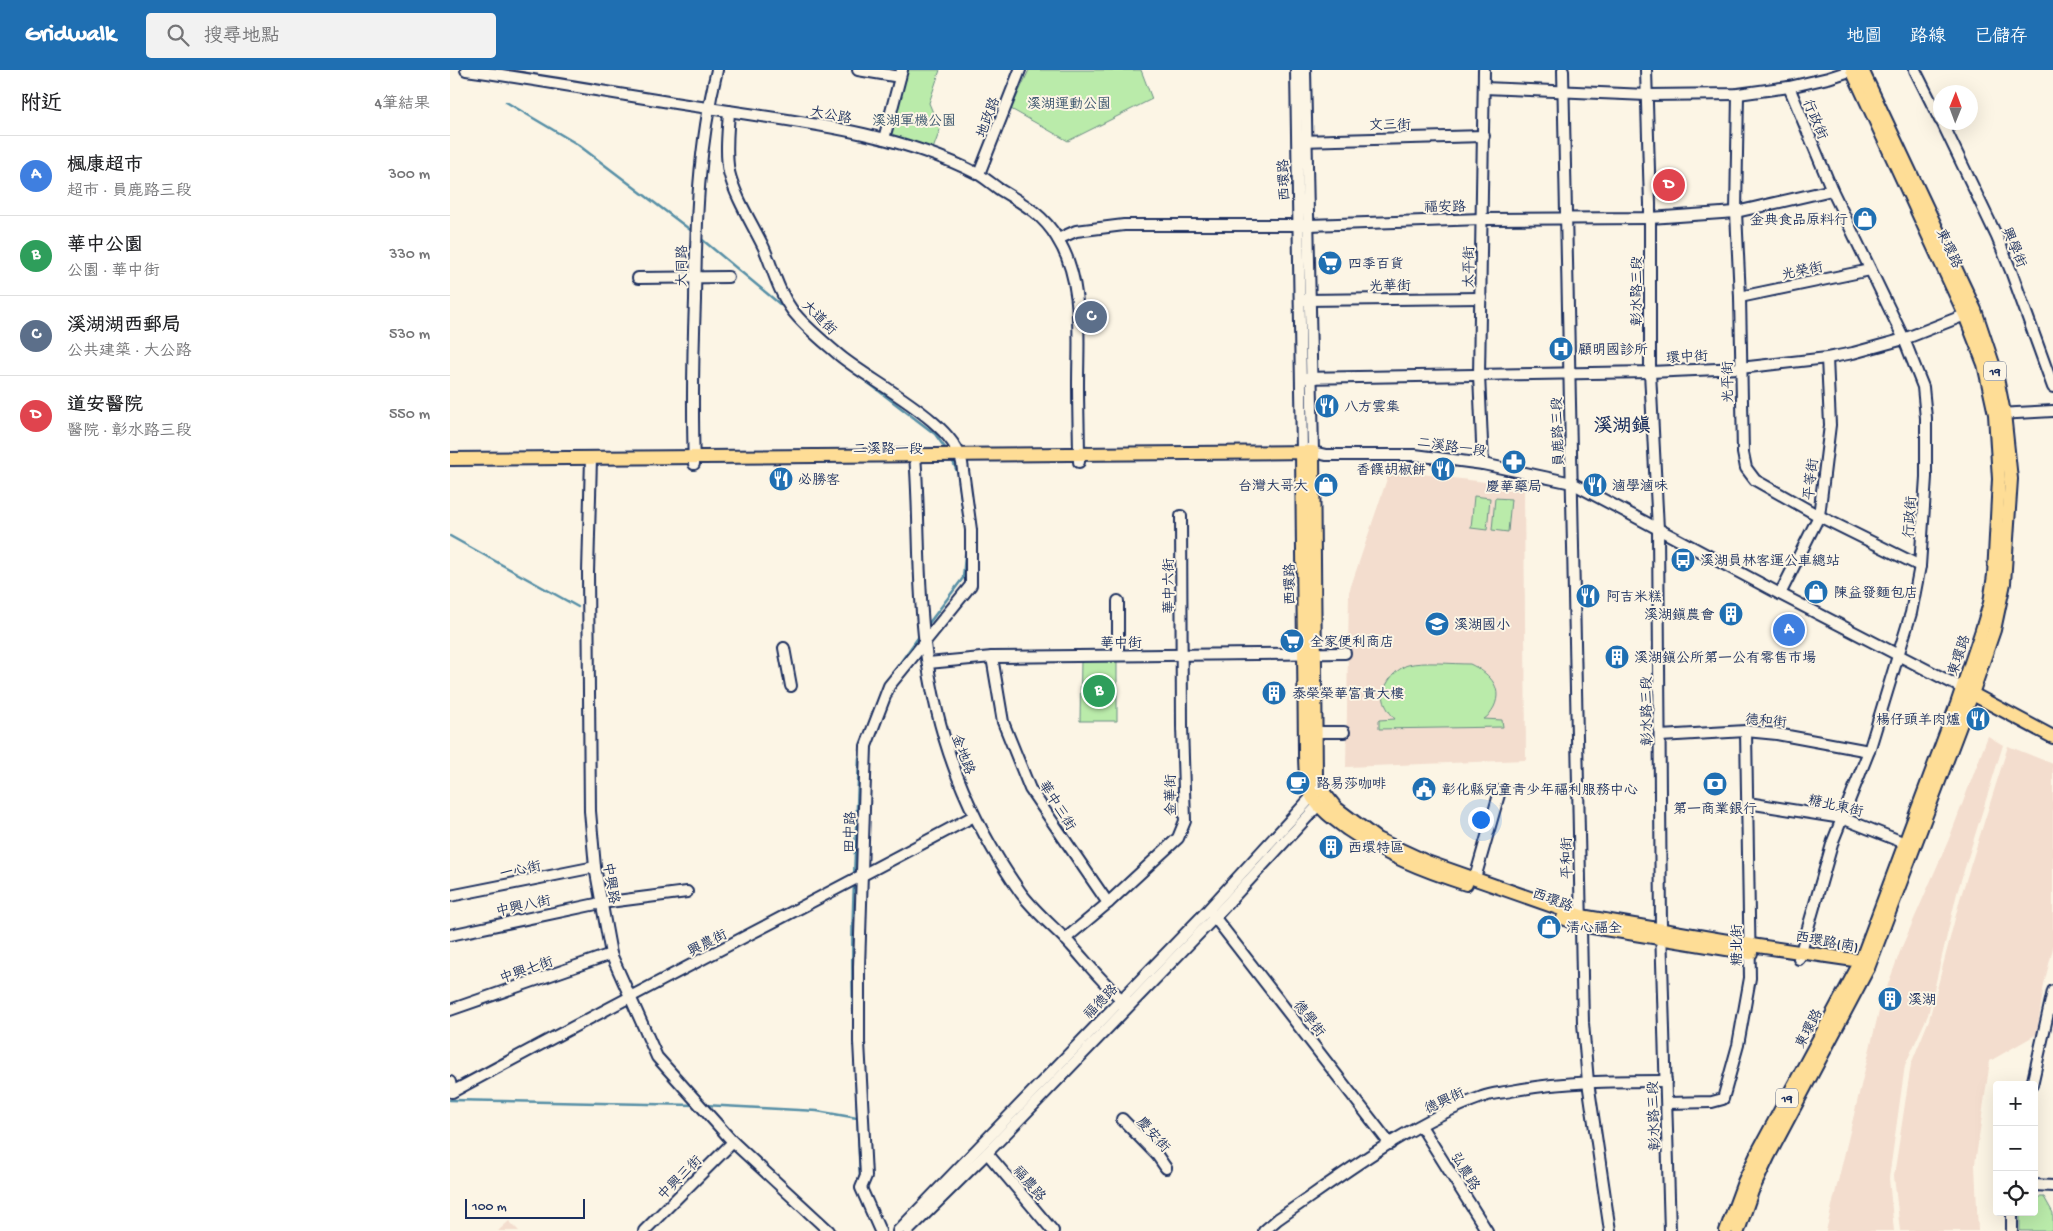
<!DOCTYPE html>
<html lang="zh-TW">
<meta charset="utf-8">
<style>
body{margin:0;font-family:"Gochi Hand","LXGW WenKai TC",sans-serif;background:#f2f2f2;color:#202124}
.controls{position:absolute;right:15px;bottom:15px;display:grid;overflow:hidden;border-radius:5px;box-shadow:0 5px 20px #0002}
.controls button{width:45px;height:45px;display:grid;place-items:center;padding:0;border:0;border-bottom:1px solid #e0e0e0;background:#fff;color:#202124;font:25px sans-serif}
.compass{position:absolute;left:1483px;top:15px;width:45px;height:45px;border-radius:50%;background:#fff;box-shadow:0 5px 20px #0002;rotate:1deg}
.scale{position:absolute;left:15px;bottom:12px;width:120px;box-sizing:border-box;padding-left:5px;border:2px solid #1b2f5e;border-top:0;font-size:14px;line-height:18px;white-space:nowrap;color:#1b2f5e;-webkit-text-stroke:4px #fcf5e5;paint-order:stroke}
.you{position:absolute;left:1030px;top:749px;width:18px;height:18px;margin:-12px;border:4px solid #fff;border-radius:50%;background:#1a73e8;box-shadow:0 0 0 8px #1a73e833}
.badge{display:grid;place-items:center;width:32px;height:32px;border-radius:50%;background:#1f6fb2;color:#fff;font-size:16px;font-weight:700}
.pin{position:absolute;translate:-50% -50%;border:2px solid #fff;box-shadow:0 1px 5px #0006}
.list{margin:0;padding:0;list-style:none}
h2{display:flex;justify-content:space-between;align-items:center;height:65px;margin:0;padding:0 20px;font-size:21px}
h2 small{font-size:16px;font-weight:400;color:#757577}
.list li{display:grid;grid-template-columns:32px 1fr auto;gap:15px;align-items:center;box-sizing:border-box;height:80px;padding:0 20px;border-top:1px solid #e0e0e0}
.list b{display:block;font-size:19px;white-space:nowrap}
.list p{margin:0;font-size:16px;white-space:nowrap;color:#757577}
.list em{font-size:16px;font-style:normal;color:#757577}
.icon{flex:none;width:28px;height:28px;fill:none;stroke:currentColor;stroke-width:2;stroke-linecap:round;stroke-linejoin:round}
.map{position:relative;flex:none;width:1603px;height:1161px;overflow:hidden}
header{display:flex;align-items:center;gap:30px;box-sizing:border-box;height:70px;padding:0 25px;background:#1f6fb2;color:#fff}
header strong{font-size:24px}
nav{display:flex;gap:28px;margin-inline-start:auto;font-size:18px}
.search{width:350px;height:45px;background:#f2f2f2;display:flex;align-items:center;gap:12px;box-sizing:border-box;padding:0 18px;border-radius:5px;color:#757577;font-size:19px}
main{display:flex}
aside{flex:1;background:#fff}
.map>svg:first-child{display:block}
.built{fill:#f3ddce}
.green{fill:#baebaa;stroke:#6a8d84}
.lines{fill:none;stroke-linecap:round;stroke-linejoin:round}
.stream{stroke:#568fa6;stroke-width:2.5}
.minor-casing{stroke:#1b2f5e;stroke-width:14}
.major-casing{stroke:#1b2f5e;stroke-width:16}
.minor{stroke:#fcf5e5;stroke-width:10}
.major{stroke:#fedd96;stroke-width:12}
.labels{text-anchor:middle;stroke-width:4;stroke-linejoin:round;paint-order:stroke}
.shield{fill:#fcf5e5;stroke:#5e6a86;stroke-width:1}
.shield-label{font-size:12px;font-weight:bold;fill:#1b2f5e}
.park-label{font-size:14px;fill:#3b556d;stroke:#fcf5e5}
.street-label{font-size:14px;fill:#1b2f5e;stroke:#fcf5e5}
.poi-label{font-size:14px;fill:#1b2f5e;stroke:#fcf5e5;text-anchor:start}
.district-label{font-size:19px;font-weight:bold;fill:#1b2f5e;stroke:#fcf5e5}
</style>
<header>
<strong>Gridwalk</strong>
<div class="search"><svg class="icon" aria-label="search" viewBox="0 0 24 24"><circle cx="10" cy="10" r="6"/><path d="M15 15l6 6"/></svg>搜尋地點</div>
<nav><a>地圖</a><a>路線</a><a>已儲存</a></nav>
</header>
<main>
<aside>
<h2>附近<small>4筆結果</small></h2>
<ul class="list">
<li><span class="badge" style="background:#3f7fe0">A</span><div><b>楓康超市</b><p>超市 · 員鹿路三段</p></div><em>300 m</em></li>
<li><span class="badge" style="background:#2e9e5b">B</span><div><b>華中公園</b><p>公園 · 華中街</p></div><em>330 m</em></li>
<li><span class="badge" style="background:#5c6f8a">C</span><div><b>溪湖湖西郵局</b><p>公共建築 · 大公路</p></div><em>530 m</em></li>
<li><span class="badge" style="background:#e0444e">D</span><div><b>道安醫院</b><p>醫院 · 彰水路三段</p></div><em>550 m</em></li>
</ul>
</aside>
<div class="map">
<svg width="1603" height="1161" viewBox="0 0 1603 1161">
<rect width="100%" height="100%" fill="#fcf5e5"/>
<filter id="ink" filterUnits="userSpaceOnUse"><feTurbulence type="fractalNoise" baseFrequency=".02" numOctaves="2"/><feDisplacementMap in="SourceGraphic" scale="10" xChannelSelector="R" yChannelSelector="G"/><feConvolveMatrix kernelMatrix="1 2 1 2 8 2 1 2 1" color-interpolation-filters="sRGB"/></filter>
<g filter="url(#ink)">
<!-- built -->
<g class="built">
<path d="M940 400 1074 417 1076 690 896 697 899 522Z"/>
<path d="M1538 666 1553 675 1507 823 1478 945 1455 995 1439 1108 1444 1161H1376L1428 945 1437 917 1451 879 1499 769Z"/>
<path d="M1558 676 1603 694V878L1594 914 1587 964 1540 991 1525 1094 1528 1161H1450L1444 1106 1461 994 1479 950 1510 829Z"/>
<path d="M59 1151 69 1161H48Z"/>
</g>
<!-- green -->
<g class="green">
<path d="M455 0H490L479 33 490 60 483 79 439 64Z"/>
<path d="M579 0H691L702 29 618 71 561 39Z"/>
<path d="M1024 426 1040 428 1037 460 1021 458Z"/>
<path d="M1045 428 1061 429 1058 462 1042 460Z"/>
<path d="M631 590 667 591V651H630Z"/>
<path d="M1020 594C1037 602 1054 616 1044 637 1041 642 1038 647 1034 649L1052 650 1053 657 929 659V650L945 649C931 633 929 622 943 605 946 602 953 596 958 595 973 591 1003 594 1020 594Z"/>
<path d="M1584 1127H1594L1603 1143V1161H1570V1142H1584Z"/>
</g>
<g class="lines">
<!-- stream -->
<g class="stream">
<path d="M56 32 127 74 243 162"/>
<path d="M249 167 337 240"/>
<path d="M408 305 485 364 498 382"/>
<path d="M502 389 508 404 516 464"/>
<path d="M0 466 128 537"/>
<path d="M476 557 513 508 516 474"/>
<path d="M440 607 470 565"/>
<path d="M404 806 409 688 411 679"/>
<path d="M404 814C399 912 406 1010 410 1108"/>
<path d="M0 1030 246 1035"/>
<path d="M254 1035 367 1041 407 1048"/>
</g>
<defs>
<g id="minor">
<path d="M16 0C97 11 177 26 258 38 349 52 444 61 528 104 535 108 542 114 549 119 572 133 593 144 607 168 634 210 628 266 628 314 628 340 629 366 629 392"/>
<path d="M408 0 450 7"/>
<path d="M846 0 852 382"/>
<path d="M855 0 863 382 876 385H965L1033 394 1122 413 1330 524 1512 618"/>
<path d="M1113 0C1121 317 1126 635 1133 953L1138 1012 1160 1161"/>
<path d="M1196 0 1200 134V302L1208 459 1211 859 1220 1161"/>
<path d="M1465 0 1490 50"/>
<path d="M1339 17 1382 120 1454 269 1473 317 1476 348V407L1470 496 1461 543 1419 681 1383 771 1349 889"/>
<path d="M1034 18 1197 25 1288 24 1339 17 1378 8 1403 0"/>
<path d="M1288 24 1286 142 1290 227 1293 383 1296 398 1305 410 1369 446 1470 496"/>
<path d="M279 41C278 61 275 82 279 102 285 127 303 155 314 178 323 199 328 221 342 240 355 257 373 271 389 285 421 312 505 352 512 393L521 460V515L439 616 416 676 409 897V972L416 1106 411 1118 430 1161"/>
<path d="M1492 52 1547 167 1561 201 1603 317"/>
<path d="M434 69 452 0"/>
<path d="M850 71 1034 66"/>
<path d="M529 104 570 0"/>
<path d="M608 169 626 161 674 155H859L1032 149 1200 148 1286 142 1382 120"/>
<path d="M188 208 278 207"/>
<path d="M1290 227 1420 200"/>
<path d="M854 230 1031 228"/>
<path d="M851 308 1200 302 1290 298 1377 288 1403 283 1454 269 1520 243"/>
<path d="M1548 344 1603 341"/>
<path d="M465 385C470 448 467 512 475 574 486 667 517 747 571 823 586 843 604 857 621 875 639 895 657 918 678 935"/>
<path d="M141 388 138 503 140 741 145 797 161 884 207 987 283 1072 379 1161"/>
<path d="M244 394C242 339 243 285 245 230 246 152 248 76 267 0"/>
<path d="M1033 394 1029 305 1034 0"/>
<path d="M1330 524 1369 446 1380 355 1377 288"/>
<path d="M334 578 341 616"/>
<path d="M668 585V531"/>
<path d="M542 587 553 652 580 719 658 833 615 869"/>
<path d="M478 593 542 587 895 583"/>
<path d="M865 662H894"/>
<path d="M1210 666 1296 661 1327 664 1419 681"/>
<path d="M1298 733 1392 748 1460 775"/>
<path d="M1025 808 1050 721"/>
<path d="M0 826 145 797"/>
<path d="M658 833 728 768 735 751 732 656 731 446"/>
<path d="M762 844 940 1074"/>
<path d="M0 865 151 833 237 822"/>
<path d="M0 940 161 884"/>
<path d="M0 1012 2 1022C175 928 350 839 524 746"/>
<path d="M1582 1015 1603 921"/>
<path d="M1217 1033 1262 1032 1273 1029 1288 975 1300 908 1296 661"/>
<path d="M672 1049 707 1085 716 1098"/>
<path d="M971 1056 1037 1161"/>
<path d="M537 1083 603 1161"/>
<path d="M1584 1115 1603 1116"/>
<path d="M1562 1142V1161"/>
<path d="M194 1161 283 1072"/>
<path d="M448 1161 758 840 866 722"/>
<path d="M458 1161 537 1083 765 847 873 730"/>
<path d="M814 1161 828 1149C891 1106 959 1053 1032 1027 1041 1023 1052 1023 1061 1021 1113 1011 1164 1011 1216 1011"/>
</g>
<g id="major">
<path d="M852 382 855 679C855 695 855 714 863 728 872 741 885 750 897 759 935 785 973 800 1016 814"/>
<path d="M0 389 863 382 866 707 870 718 886 738 927 769 977 792 1131 846 1301 875 1411 891 1418 898"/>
<path d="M1515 620 1603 667"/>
<path d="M1113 848 1130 855 1301 883"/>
<path d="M1276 1161 1294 1112 1309 1080 1411 891 1507 634 1531 563 1540 533 1544 505 1549 409 1545 344 1534 294 1515 245 1402 0"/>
<path d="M1288 1161 1302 1121 1318 1087 1418 898 1522 624 1544 560 1554 513 1561 409 1554 343 1546 303 1525 240 1412 0"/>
</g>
</defs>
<!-- minor casing -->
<use href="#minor" class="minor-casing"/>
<!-- major casing -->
<use href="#major" class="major-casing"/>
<!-- minor -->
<use href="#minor" class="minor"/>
<!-- major -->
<use href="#major" class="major"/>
</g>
</g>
<!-- icons -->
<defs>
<symbol id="shop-disc" viewBox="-11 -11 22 22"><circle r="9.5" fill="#1f6fb2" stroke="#fcf5e5"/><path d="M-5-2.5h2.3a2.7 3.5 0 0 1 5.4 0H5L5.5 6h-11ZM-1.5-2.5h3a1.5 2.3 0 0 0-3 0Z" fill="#fff"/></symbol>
<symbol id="supermarket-disc" viewBox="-11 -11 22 22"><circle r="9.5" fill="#1f6fb2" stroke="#fcf5e5"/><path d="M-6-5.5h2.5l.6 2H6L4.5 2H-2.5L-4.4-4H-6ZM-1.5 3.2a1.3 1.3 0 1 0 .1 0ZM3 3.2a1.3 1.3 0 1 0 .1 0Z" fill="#fff"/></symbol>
<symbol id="hospital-disc" viewBox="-11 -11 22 22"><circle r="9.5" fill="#1f6fb2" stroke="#fcf5e5"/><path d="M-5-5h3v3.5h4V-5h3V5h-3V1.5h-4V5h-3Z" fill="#fff"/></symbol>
<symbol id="restaurant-disc" viewBox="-11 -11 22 22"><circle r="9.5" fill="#1f6fb2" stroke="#fcf5e5"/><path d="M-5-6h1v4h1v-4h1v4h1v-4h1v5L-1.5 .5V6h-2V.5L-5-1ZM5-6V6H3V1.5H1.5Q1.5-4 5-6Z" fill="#fff"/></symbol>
<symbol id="pharmacy-disc" viewBox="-11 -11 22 22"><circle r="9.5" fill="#1f6fb2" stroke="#fcf5e5"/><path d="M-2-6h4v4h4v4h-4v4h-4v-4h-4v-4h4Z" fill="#fff"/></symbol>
<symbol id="bus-disc" viewBox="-11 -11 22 22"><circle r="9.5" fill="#1f6fb2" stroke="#fcf5e5"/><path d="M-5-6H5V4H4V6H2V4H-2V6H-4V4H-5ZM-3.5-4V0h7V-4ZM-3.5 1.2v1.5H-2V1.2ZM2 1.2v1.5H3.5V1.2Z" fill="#fff"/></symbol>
<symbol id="building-disc" viewBox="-11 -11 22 22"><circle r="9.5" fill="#1f6fb2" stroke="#fcf5e5"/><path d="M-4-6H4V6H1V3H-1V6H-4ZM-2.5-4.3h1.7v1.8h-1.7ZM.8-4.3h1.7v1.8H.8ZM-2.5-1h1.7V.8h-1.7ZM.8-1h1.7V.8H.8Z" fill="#fff"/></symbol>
<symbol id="school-disc" viewBox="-11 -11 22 22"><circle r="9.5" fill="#1f6fb2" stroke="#fcf5e5"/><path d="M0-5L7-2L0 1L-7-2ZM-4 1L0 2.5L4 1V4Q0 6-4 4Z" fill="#fff"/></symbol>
<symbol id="cafe-disc" viewBox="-11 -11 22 22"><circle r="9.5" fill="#1f6fb2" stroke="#fcf5e5"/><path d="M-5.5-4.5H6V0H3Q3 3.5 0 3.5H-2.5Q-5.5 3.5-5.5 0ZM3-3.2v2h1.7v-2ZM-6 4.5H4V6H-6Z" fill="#fff"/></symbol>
<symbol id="bank-disc" viewBox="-11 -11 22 22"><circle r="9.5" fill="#1f6fb2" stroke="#fcf5e5"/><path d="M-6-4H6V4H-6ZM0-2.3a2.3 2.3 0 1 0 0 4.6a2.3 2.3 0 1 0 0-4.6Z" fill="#fff"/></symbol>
<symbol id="civic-disc" viewBox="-11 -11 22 22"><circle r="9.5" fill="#1f6fb2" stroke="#fcf5e5"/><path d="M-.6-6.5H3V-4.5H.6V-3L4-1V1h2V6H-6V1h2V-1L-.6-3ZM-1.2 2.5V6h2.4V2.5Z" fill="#fff"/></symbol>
</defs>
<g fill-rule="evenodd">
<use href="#shop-disc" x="1401" y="135" width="28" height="28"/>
<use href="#supermarket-disc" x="866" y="179" width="28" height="28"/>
<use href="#hospital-disc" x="1097" y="265" width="28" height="28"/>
<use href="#restaurant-disc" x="863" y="322" width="28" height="28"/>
<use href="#pharmacy-disc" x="1050" y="378" width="28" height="28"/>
<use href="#restaurant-disc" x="979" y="385" width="28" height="28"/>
<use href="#restaurant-disc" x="317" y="395" width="28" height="28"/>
<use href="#shop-disc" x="862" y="401" width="28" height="28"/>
<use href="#restaurant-disc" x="1131" y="401" width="28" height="28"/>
<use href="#bus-disc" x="1219" y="476" width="28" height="28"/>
<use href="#shop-disc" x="1352" y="508" width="28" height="28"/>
<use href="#restaurant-disc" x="1124" y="512" width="28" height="28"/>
<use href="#building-disc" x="1267" y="530" width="28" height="28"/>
<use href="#school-disc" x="973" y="540" width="28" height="28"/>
<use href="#supermarket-disc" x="828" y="557" width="28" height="28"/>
<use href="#building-disc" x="1153" y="573" width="28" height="28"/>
<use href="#building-disc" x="810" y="609" width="28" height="28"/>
<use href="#restaurant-disc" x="1514" y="635" width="28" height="28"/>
<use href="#cafe-disc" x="834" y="699" width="28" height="28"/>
<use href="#bank-disc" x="1251" y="700" width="28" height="28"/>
<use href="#civic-disc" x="960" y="705" width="28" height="28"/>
<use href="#building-disc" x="867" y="763" width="28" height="28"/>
<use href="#shop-disc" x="1085" y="843" width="28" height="28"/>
<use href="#building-disc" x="1426" y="915" width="28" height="28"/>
</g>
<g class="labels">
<!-- shield labels -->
<g class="shield">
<rect x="1534" y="291.5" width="22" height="19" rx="4"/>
<rect x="1326" y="1018.5" width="22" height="19" rx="4"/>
</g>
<g class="shield-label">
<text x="1545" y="305">19</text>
<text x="1337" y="1032">19</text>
</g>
<!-- park labels -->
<g class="park-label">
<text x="619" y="38">溪湖運動公園</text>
<text x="464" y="55">溪湖軍機公園</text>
</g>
<!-- street labels -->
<g class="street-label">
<text transform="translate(381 44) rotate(11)" y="5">大公路</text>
<text transform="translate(537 47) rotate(-69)" y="5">地政路</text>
<text transform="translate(1366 49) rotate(67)" y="5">行政街</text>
<text transform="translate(940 54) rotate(-1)" y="5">文三街</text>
<text transform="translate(833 110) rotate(-92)" y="5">西環路</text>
<text transform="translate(995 136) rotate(-1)" y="5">福安路</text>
<text transform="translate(1565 177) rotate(67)" y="5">興學街</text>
<text transform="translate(1500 178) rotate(65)" y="5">東環路</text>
<text transform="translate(231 196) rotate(-89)" y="5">大同路</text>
<text transform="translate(1018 197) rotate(-89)" y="5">太平街</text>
<text transform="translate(1352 200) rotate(-12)" y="5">光榮街</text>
<text transform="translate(940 215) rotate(-1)" y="5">光華街</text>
<text transform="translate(1186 221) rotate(-90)" y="5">彰水路三段</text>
<text transform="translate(370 247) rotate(45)" y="5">大道街</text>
<text transform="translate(1237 286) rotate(-3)" y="5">環中街</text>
<text transform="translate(1277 312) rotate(-91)" y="5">光平街</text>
<text transform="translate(1107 362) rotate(-92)" y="5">員鹿路三段</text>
<text transform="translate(1002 376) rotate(8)" y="5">二溪路一段</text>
<text x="438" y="383">二溪路一段</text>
<text transform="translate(1360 409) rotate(-83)" y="5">平等街</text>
<text transform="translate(1459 447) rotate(-86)" y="5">行政街</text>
<text transform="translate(839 514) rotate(-91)" y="5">西環路</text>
<text transform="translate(718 516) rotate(-90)" y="5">華中六街</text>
<text x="671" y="577">華中街</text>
<text transform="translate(1508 585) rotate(-71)" y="5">東環路</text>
<text transform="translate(1196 641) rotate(-91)" y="5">彰水路三段</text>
<text transform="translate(1316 650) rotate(5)" y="5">德和街</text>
<text transform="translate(514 684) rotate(70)" y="5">金地路</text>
<text transform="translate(720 725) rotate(-91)" y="5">金華街</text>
<text transform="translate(608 735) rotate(58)" y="5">華中三街</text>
<text transform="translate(1386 735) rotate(13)" y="5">糖北東街</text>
<text transform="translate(399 762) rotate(-88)" y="5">田中路</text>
<text transform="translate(1116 788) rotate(-91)" y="5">平和街</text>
<text transform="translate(70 799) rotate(-12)" y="5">一心街</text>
<text transform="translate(162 813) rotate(81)" y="5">中興路</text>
<text transform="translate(1103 829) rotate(21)" y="5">西環路</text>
<text transform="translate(73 835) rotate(-12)" y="5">中興八街</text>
<text transform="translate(1377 871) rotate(10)" y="5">西環路(南)</text>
<text transform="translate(257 872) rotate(-27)" y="5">興農街</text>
<text transform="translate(1286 875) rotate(-90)" y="5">糖北街</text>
<text transform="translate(76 899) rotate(-19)" y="5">中興七街</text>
<text transform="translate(650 931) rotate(-46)" y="5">福德路</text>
<text transform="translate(860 948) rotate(52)" y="5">德學街</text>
<text transform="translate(1358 958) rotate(-62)" y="5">東環路</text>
<text transform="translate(994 1030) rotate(-25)" y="5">德興街</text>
<text transform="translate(1203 1046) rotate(-92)" y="5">彰水路三段</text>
<text transform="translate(704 1064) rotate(48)" y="5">慶安街</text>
<text transform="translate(1016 1101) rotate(58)" y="5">弘農路</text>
<text transform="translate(229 1107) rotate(-45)" y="5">中興三街</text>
<text transform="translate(580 1113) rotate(49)" y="5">福農路</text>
</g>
<!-- poi labels -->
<g class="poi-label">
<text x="1398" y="154" text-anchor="end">金典食品原料行</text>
<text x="898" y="198">四季百貨</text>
<text x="1128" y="284">顧明國診所</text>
<text x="894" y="341">八方雲集</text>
<text x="976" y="404" text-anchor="end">香饌胡椒餅</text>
<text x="348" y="414">必勝客</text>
<text x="858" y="420" text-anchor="end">台灣大哥大</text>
<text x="1162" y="420">滷學滷味</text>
<text x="1064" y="421" text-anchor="middle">慶華藥局</text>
<text x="1250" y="495">溪湖員林客運公車總站</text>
<text x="1384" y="527">陳益發麵包店</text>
<text x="1156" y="531">阿吉米糕</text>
<text x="1264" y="549" text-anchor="end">溪湖鎮農會</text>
<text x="1004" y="559">溪湖國小</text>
<text x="860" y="576">全家便利商店</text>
<text x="1184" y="592">溪湖鎮公所第一公有零售市場</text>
<text x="842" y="628">泰榮榮華富貴大樓</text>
<text x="1510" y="654" text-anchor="end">楊仔頭羊肉爐</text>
<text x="866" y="718">路易莎咖啡</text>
<text x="992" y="724">彰化縣兒童青少年福利服務中心</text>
<text x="1265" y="743" text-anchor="middle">第一商業銀行</text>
<text x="898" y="782">西環特區</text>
<text x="1116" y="862">清心福全</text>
<text x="1458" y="934">溪湖</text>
</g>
<!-- district labels -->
<g class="district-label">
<text x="1172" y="361">溪湖鎮</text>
</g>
</g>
</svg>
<div class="controls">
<button>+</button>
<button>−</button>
<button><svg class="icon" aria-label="locate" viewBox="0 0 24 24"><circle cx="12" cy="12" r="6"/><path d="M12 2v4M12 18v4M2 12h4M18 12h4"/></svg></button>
</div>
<svg class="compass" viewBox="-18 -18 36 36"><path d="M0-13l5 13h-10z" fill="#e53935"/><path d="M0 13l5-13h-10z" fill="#757577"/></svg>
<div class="scale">100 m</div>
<div class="you"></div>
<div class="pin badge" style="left:1339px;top:560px;background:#3f7fe0">A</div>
<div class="pin badge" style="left:649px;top:621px;background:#2e9e5b">B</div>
<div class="pin badge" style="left:641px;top:247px;background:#5c6f8a">C</div>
<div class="pin badge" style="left:1219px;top:115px;background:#e0444e">D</div>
</div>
</main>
